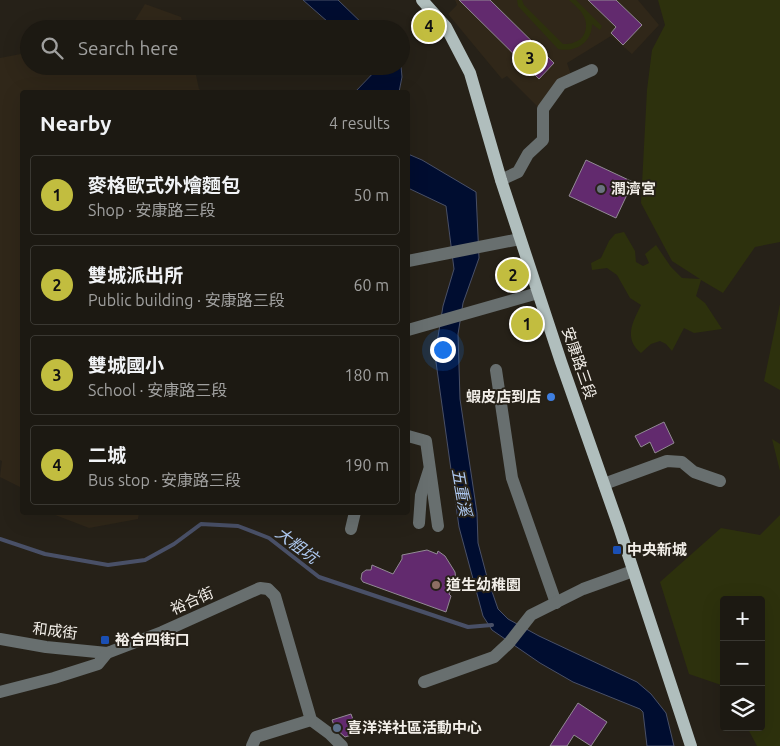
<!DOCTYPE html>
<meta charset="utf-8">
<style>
body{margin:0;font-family:Ubuntu,"Noto Sans TC",sans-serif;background:#25221b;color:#f1f3f6}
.controls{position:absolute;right:15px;bottom:15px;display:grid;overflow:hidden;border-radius:5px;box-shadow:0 5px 20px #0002}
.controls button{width:45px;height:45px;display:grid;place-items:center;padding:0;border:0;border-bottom:1px solid #3a3832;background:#1c1912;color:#f1f3f6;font:25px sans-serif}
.you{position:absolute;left:442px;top:349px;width:18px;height:18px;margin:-12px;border:4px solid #fff;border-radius:50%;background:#1a73e8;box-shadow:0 0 0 8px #1a73e833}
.badge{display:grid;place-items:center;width:32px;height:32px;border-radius:50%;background:#c2bd3f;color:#111;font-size:16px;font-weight:700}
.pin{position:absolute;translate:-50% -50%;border:2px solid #fff;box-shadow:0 1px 5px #0006}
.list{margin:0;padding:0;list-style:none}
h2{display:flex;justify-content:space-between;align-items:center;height:65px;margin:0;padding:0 20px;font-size:21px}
h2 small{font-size:16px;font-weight:400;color:#a0a09f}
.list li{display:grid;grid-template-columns:32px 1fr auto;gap:15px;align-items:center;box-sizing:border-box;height:80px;margin:0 10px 10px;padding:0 10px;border:1px solid #3a3832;border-radius:5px}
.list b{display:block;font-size:19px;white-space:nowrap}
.list p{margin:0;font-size:16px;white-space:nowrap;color:#a0a09f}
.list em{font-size:16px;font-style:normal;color:#a0a09f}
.icon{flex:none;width:28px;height:28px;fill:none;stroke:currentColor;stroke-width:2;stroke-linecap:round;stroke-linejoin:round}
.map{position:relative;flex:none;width:780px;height:746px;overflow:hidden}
.search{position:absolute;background:#1c1912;box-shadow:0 5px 20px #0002;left:20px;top:20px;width:390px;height:55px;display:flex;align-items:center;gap:12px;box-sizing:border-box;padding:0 18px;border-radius:28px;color:#a0a09f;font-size:19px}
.panel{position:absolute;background:#1c1912;box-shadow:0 5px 20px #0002;left:20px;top:90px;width:390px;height:425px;border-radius:5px}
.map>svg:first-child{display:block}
.built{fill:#302719}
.green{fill:#2d310d}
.water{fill:#000d30;stroke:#495067}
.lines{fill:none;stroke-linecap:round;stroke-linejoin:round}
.stream{stroke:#495067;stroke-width:4}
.building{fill:#622a6e;stroke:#928a94}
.minor{stroke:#686f6f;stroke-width:12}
.major{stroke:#b0bebd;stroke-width:12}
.worship-dot{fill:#6b7280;stroke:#262118;stroke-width:2}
.shop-dot{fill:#3f7fe0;stroke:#262118;stroke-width:2}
.transit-dot{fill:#1a4fb4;stroke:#262118;stroke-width:2}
.education-dot{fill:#8d6e63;stroke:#262118;stroke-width:2}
.service-dot{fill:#5c6f8a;stroke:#262118;stroke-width:2}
.labels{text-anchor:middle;stroke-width:4;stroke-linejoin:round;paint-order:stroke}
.poi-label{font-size:15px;font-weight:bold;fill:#f2eee8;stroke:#262118;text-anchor:start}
.street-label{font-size:15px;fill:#f2eee8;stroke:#262118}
.water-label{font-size:16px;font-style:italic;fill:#adc7ee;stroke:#262118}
</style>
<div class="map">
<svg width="780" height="746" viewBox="0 0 780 746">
<rect width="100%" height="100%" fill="#262118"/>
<!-- built -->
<g class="built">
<path d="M455 0H638L659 25 632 54 611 36 567 63 571 75 539 108 507 76 502 79 448 14 457 5Z"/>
<path d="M145 4 181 17 184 29H134V22Z"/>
<path d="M26 53H29V66H109L133 70V66H194L199 89 202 92H22V488L0 477 2 461 0 460V58Z"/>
<path d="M50 513 139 512V513L138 519 89 528Z"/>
</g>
<!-- green -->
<g class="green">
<path d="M517 0H522L524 5 563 44C567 44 571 44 575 42 586 39 589 24 583 15 580 9 574 5 569 0H576L602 26 600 30 592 24C592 43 575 53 558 49L518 6Z"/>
<path d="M658 0H780V242L755 247 723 293 701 280 696 296 705 303 722 329 694 333 684 328 672 351 666 344 660 341 651 344 641 353C623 338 633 322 641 305L630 298 617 275 607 268 592 270 591 263 601 258 609 241 615 234 624 232 635 251 636 262 643 266 649 263 645 254 656 245 671 267 682 278 700 279 672 261 641 203 647 90 652 50 665 25Z"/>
<path d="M780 304V390L764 381Z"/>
<path d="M772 439 780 444V471Z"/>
<path d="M780 515V746H757L747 727H761V600H724V686L689 674 660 582 721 528 760 535Z"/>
</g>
<!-- water -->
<g class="water">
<path d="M303 0H338L368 29H336Z"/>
<path d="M380 66H401L402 77 399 92H355Z"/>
<path d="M408 154 422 160 476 192 479 258 463 303 458 334 460 399 477 513 478 543 487 577 498 609 508 619 539 636 637 682 651 694 666 713 674 746H647L643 712 640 709 573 682 540 663 492 630 483 616 459 527 435 355 443 306 454 269 446 206 408 188Z"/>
</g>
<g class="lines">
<!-- stream -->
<path class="stream" d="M0 539 45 554 108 565 145 560 174 544 201 524 238 526 269 538 319 577 468 627 492 625"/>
</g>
<!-- building -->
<g class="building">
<path d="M459 0H490L554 63 539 79Z"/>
<path d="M588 0H616L642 25 623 45 611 33 616 27Z"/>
<path d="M586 160 633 182 616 218 569 196Z"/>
<path d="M664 422 674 443 655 453 650 442 641 447 635 436Z"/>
<path d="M427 550 437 554 438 551 445 556 455 572 456 581 449 594 451 596 446 612 363 582 361 579 362 573 366 570H371L372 565 393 574 402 559V555Z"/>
<path d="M578 703 607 722 591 746 574 735 567 746H550Z"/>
<path d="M351 714 358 733 345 737 335 728 332 720Z"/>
</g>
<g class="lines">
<!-- minor -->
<g class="minor">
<path d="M501 180 518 172 528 154 543 140V109L561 84 592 70"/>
<path d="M408 261 520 239"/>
<path d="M408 330 538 293"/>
<path d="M496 370 512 478 556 603"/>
<path d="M408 436 426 441 438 526"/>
<path d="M604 484 667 461 682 462 694 472 720 481"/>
<path d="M419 523 421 495 429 470"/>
<path d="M351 529 355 512"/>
<path d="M0 639 46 647 107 653"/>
<path d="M424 682 494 657 509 643 531 615 583 589 633 571"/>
<path d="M0 692 54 678 98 664 107 653 162 632 260 588 268 589 275 596 311 720 330 734 342 746"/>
<path d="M252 746 256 737 311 720"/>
</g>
<!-- major -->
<path class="major" d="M422 0 446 27 470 73 501 180 561 362 619 527 691 746"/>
</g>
<!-- markers -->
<circle class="worship-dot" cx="601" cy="189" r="5"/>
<circle class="shop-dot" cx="551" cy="397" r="5"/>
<g class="transit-dot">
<rect x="612" y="545" width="10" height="10" rx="2.5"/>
<rect x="100" y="635" width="10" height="10" rx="2.5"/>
</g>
<circle class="education-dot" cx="436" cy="585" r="5"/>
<circle class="service-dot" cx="337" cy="728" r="5"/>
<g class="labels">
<!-- poi labels -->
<g class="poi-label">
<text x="611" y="194">潤濟宮</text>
<text x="541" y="402" text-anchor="end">蝦皮店到店</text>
<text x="627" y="555">中央新城</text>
<text x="446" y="590">道生幼稚園</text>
<text x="115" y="645">裕合四街口</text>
<text x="347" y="733">喜洋洋社區活動中心</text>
</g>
<!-- street labels -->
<g class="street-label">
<text transform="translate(579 363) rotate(71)" y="5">安康路三段</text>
<text transform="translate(192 601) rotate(-24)" y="5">裕合街</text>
<text transform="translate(55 631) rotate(7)" y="5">和成街</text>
</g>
<!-- water labels -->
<g class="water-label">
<text transform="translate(462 492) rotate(80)" y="6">五重溪</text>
<text transform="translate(297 545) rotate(37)" y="6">大粗坑</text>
</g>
</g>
</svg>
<div class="controls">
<button>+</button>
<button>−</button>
<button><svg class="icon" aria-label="layers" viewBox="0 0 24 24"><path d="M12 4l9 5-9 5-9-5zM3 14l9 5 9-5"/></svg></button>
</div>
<div class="you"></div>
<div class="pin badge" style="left:527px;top:324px">1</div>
<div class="pin badge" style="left:513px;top:275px">2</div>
<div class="pin badge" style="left:530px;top:58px">3</div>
<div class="pin badge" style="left:429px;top:26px">4</div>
<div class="search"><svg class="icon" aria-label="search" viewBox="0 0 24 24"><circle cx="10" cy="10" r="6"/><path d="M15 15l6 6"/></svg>Search here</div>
<section class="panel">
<h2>Nearby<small>4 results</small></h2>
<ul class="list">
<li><span class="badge">1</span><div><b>麥格歐式外燴麵包</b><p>Shop · 安康路三段</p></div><em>50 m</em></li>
<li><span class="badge">2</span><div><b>雙城派出所</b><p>Public building · 安康路三段</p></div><em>60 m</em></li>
<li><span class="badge">3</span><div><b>雙城國小</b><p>School · 安康路三段</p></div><em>180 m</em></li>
<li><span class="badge">4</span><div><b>二城</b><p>Bus stop · 安康路三段</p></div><em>190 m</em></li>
</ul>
</section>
</div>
